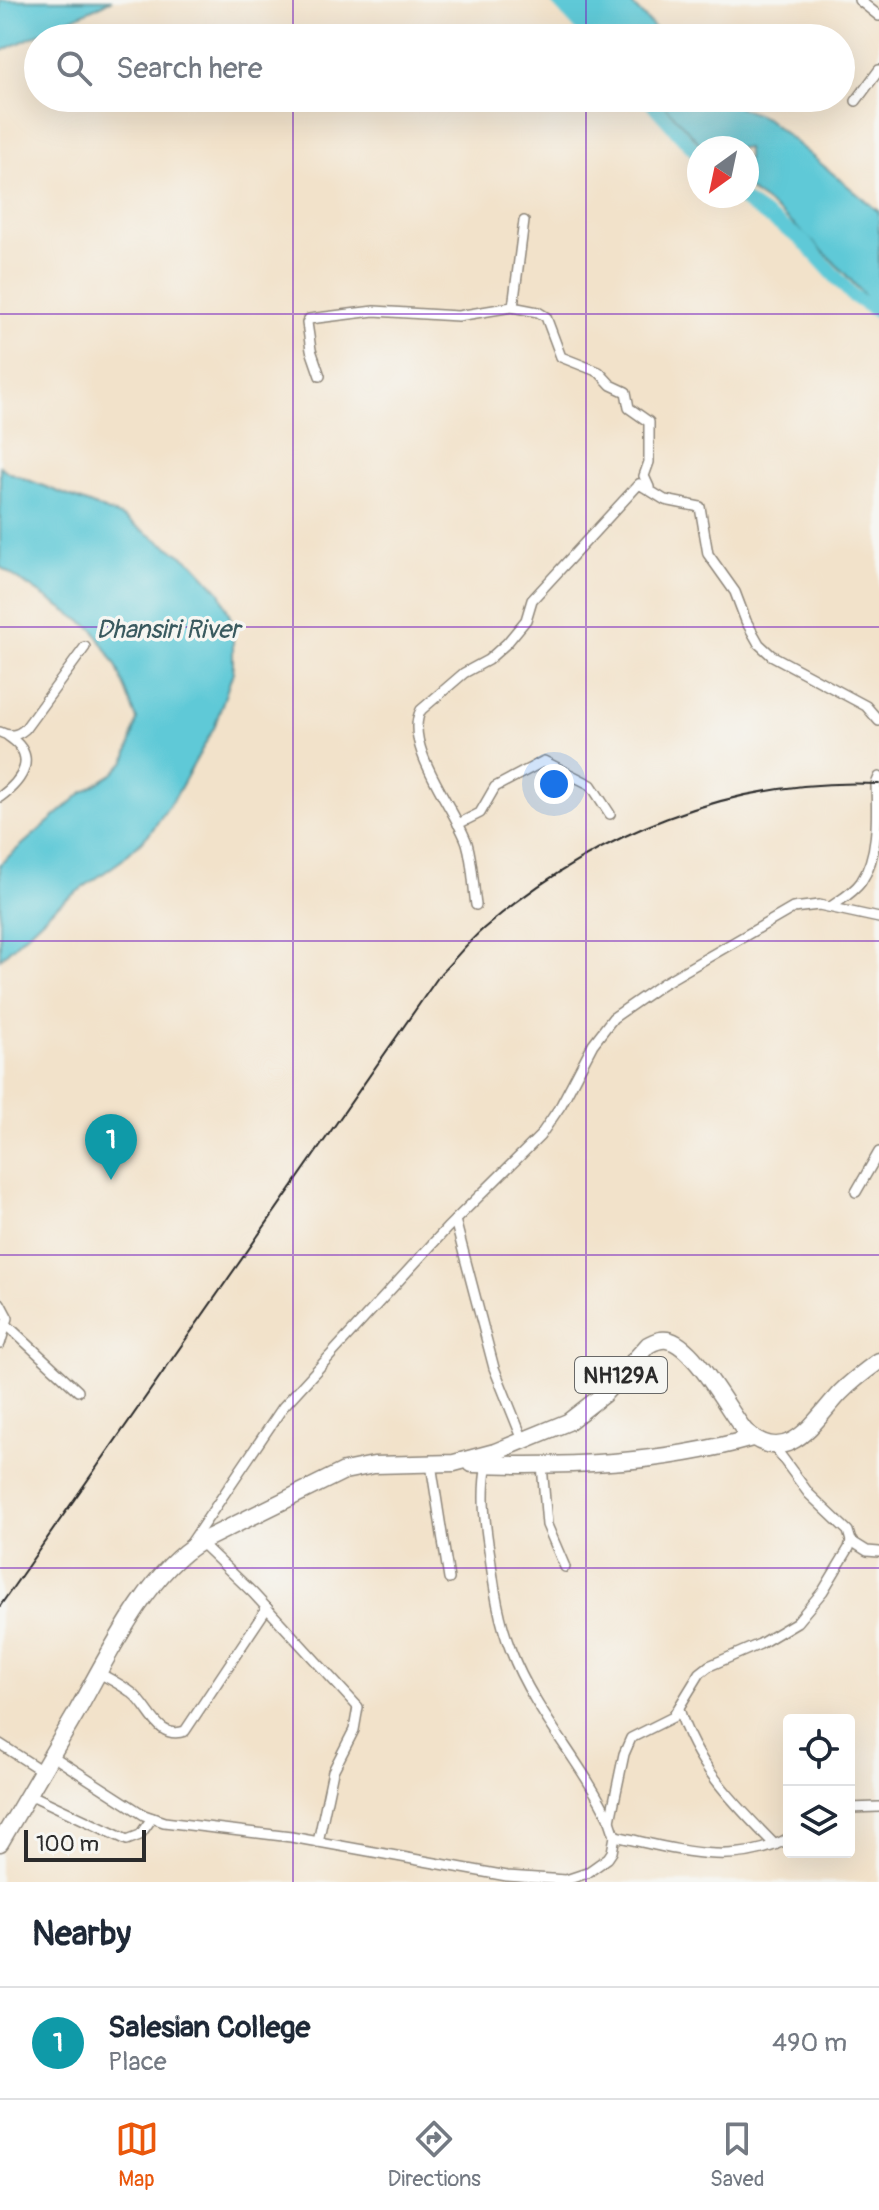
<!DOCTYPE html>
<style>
body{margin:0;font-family:Pangolin,sans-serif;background:#f6f6f7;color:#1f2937}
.controls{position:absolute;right:24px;bottom:24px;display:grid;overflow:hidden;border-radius:8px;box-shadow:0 8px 32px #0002}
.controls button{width:72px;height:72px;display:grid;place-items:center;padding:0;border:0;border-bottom:2px solid #e0e1e3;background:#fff;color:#1f2937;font:40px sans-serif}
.compass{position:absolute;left:687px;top:136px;width:72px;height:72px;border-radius:50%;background:#fff;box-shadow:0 8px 32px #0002;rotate:213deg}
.scale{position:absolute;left:24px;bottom:20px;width:122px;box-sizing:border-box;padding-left:8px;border:4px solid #2b2b2b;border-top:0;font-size:22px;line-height:28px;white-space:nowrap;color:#2b2b2b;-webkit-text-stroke:6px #f6f6f2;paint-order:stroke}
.you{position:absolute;left:554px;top:784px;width:28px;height:28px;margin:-20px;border:6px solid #fff;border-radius:50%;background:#1a73e8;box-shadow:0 0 0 12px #1a73e833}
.badge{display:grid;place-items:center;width:52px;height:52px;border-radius:50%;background:#ea580c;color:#fff;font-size:26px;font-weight:700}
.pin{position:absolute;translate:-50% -66px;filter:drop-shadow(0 2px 4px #0008)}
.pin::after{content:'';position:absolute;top:42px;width:28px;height:24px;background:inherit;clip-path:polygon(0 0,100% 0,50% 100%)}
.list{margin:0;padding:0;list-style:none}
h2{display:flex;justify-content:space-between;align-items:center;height:104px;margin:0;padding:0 32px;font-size:34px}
h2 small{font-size:26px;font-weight:400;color:#747a83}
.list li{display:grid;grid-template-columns:52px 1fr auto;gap:24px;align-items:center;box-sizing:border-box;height:112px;padding:0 32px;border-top:2px solid #e0e1e3}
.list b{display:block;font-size:30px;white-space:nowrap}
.list p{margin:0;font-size:26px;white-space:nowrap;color:#747a83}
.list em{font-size:26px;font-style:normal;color:#747a83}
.icon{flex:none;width:44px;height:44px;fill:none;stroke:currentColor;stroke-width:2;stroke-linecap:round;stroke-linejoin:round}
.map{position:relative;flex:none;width:879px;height:1882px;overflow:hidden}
.search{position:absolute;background:#fff;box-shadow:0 8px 32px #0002;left:24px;right:24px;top:24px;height:88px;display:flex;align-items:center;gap:20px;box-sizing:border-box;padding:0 28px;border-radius:44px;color:#747a83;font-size:30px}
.sheet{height:216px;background:#fff}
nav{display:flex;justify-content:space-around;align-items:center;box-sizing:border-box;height:112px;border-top:2px solid #e0e1e3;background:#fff;font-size:22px;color:#747a83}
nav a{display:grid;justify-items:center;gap:4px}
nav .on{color:#ea580c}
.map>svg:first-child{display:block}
.water{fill:#5ec9d7;stroke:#447a81;stroke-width:2}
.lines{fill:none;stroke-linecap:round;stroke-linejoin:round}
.river{stroke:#5ec9d7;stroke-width:14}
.minor-casing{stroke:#8e867a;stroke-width:12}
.trunk-casing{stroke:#8e867a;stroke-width:19}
.minor{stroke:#fff;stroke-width:9}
.trunk{stroke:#fff;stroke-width:16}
.rail{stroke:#2b2b2b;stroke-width:2}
.grid{fill:none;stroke:#7b2cbf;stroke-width:2;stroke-opacity:0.55}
.labels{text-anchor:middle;stroke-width:7;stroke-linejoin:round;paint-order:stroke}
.shield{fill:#f6f6f2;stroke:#686867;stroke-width:2}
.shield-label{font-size:22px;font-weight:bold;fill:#2b2b2b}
.water-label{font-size:26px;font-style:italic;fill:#3a5a5f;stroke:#f6f6f2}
</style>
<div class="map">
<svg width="879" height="1882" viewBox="0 0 879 1882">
<rect width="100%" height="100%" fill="#f6f6f2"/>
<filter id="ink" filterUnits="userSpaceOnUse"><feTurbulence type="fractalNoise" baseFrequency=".0125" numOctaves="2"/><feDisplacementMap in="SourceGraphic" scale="16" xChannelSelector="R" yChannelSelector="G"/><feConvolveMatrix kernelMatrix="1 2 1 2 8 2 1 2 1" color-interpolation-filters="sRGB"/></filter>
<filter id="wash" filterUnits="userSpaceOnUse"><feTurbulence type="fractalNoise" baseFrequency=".006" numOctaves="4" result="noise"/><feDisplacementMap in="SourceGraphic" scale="32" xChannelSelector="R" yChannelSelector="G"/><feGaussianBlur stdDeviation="1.8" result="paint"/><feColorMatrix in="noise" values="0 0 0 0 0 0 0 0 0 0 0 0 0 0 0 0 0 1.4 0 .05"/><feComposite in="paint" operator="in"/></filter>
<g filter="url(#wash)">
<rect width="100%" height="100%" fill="#f2e2ca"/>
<!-- water -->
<g class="water">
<path d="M0 0H112L0 52Z"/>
<path d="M557 0H628L664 38H595Z"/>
<path d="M657 98H728L738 107 766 118 879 212V314C841 264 798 225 747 188V148H704Z"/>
<path d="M0 466 8 472 122 517 193 563 220 592 233 624V672L214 728 177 794 150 833 122 860 54 908 0 959V864L82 793 114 773 126 760 137 720 116 665 93 629 0 567Z"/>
</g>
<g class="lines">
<!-- river -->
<g class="river">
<path d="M557 0 592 38"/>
<path d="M647 98 699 155"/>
<path d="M737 196 802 240 853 296 879 313"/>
</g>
</g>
</g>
<g filter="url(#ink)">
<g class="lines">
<defs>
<g id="minor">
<path d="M859 0 879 16"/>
<path d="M856 101 879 70"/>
<path d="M513 307 524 221"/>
<path d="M320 376 311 350 307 323 309 319 374 311 458 316 512 307 538 312 546 317 561 357 599 372 611 385 626 392 629 408 649 422V462L644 476 649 487"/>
<path d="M0 732C10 737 17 736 25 729L85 647"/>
<path d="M0 797C23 780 39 756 8 736"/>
<path d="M458 824 480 813 495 787 544 761 591 785 610 814"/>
<path d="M476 905C473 885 473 863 467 843 455 808 402 745 421 710L464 673 488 660 507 643 526 620 532 600 639 484 665 500 700 507 708 554 735 592 746 621 759 644 771 655 866 706 879 721"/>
<path d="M832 906C842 899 854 892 861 882 879 855 877 816 876 784L879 777"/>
<path d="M856 1192 879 1152"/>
<path d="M455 1220 494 1368 523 1440"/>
<path d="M0 1303 8 1318 0 1344"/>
<path d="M8 1326 78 1391"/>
<path d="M431 1464 449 1579"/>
<path d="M542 1465 547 1525 565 1567"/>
<path d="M851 1541 867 1551 879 1552"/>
<path d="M200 1542 253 1593 358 1707 354 1730 333 1771 318 1842"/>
<path d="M191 1543 283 1407 447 1228 540 1136 561 1105 593 1044 613 1018 662 984 793 908 819 905 879 918"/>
<path d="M99 1673C110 1679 122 1685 132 1693 150 1706 157 1741 185 1731L267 1608"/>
<path d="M679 1709C696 1766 735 1804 775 1845"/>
<path d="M0 1744 42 1771"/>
<path d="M51 1755 144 1815 164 1822 291 1837 507 1876 566 1880 587 1873 608 1858 612 1852 615 1836 610 1821C582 1762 535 1713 511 1651 499 1621 494 1588 490 1556 485 1525 481 1495 487 1464"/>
<path d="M29 1794 127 1840 140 1835 152 1818"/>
<path d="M849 1808 879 1807"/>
<path d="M610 1821 624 1754 631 1738 673 1717 700 1673 709 1666 760 1644 797 1622 823 1591 849 1548 851 1541 848 1531 809 1494 773 1445"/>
<path d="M615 1836C673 1848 733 1869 789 1838"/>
</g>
<g id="trunk">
<path d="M472 1464C566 1467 661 1464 752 1438"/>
<path d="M0 1843C25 1801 50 1758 75 1715 105 1662 147 1572 200 1542L344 1471 374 1465 454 1463 495 1452 568 1422 604 1394 648 1345C654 1342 659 1339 667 1340 694 1344 727 1409 745 1431 788 1469 813 1422 840 1393 852 1381 865 1371 879 1361"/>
</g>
</defs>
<!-- minor casing -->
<use href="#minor" class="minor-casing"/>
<!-- trunk casing -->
<use href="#trunk" class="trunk-casing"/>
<!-- minor -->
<use href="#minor" class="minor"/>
<!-- trunk -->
<use href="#trunk" class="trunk"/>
<!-- rail -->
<path class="rail" d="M0 1606 441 973C455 959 468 942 483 929 593 834 732 777 879 784"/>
</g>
</g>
<!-- grid -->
<path class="grid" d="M293 0V38M586 0V38M293 98V1882M586 98V1882M0 314H879M0 627H879M0 941H879M0 1255H879M0 1568H879"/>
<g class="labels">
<!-- shield labels -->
<rect class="shield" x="575" y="1357" width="92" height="36" rx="6"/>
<g class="shield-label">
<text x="621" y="1383">NH129A</text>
</g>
<!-- water labels -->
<g class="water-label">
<text x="168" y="638">Dhansiri River</text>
</g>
</g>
</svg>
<div class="controls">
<button><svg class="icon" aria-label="locate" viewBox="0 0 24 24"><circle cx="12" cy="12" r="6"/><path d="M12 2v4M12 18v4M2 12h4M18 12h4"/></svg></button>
<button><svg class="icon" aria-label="layers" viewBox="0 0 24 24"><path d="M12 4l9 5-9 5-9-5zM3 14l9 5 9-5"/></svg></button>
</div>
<svg class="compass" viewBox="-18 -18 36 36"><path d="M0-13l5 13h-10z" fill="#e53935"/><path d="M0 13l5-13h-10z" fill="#747a83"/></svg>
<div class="scale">100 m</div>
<div class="you"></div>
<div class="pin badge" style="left:111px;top:1180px;background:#0f9aa8">1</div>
<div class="search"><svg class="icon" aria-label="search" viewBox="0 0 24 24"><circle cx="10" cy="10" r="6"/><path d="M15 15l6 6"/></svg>Search here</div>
</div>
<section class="sheet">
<h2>Nearby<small></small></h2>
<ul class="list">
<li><span class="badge" style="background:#0f9aa8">1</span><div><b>Salesian College</b><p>Place</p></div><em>490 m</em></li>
</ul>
</section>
<nav>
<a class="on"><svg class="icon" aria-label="map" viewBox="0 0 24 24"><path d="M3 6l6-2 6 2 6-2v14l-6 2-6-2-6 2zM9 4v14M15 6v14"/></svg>Map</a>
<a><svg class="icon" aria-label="directions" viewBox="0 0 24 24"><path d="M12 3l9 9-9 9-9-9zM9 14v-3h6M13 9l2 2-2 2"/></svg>Directions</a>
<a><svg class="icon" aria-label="saved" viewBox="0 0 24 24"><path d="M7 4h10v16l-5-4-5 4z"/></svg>Saved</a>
</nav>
